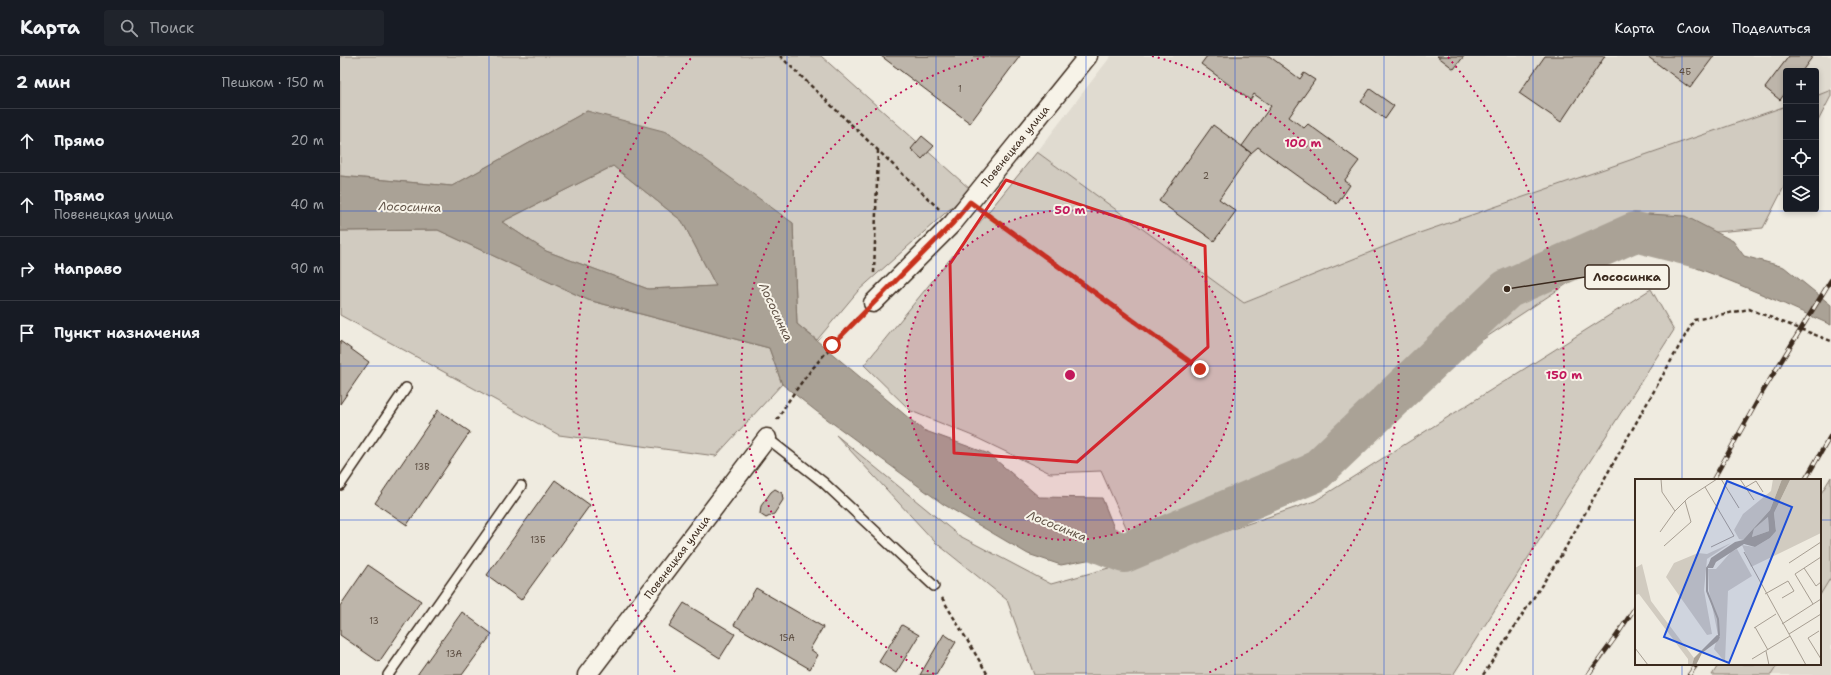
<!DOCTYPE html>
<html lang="ru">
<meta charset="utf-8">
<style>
body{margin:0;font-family:"Shantell Sans",sans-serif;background:#20242c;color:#f1f3f6}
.controls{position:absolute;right:12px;top:12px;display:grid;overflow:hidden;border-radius:4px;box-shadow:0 2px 6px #0003}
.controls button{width:36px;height:36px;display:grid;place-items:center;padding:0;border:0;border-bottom:1px solid #363941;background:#171b24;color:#f1f3f6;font:20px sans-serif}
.stop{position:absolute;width:12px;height:12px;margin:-9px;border:3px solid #c8321e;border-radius:50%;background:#fff}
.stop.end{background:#c8321e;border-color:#fff;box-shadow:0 1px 4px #0008}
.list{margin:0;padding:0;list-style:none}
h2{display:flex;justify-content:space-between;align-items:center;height:52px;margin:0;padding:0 16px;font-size:17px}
h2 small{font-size:13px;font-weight:400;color:#9ea1a6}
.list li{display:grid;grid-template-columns:26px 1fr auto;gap:12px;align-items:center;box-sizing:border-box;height:64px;padding:0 16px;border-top:1px solid #363941}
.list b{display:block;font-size:15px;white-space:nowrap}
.list p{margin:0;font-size:13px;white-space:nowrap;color:#9ea1a6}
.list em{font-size:13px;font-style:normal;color:#9ea1a6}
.icon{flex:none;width:22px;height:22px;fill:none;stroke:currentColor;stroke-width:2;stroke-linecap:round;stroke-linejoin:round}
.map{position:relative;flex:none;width:1491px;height:619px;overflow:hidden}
header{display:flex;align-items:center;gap:24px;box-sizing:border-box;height:56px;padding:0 20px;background:#171b24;border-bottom:1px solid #363941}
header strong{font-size:19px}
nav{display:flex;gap:22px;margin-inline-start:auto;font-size:14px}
.search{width:280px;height:36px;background:#20242c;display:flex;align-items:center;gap:10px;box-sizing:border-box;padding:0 14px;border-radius:4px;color:#9ea1a6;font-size:15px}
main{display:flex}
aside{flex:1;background:#171b24}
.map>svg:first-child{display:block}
.built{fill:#e0dbd0}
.green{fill:#d1cbc0;stroke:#867a6f}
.water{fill:#aaa296;stroke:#7e7266;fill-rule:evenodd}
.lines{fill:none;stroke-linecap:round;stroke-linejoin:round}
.river{stroke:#aaa296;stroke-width:40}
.building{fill:#bdb5aa;stroke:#3b2a1e}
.service-casing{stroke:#3b2a1e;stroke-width:12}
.minor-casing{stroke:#3b2a1e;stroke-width:21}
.path{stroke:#3b2a1e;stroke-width:2.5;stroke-dasharray:4 3;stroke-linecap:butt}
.service{stroke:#f7f3e8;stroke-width:9}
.minor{stroke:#f7f3e8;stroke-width:18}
.rail-casing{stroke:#3b2a1e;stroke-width:4.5}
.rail{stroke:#f7f3e8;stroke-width:3;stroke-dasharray:9;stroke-linecap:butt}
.route{stroke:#c8321e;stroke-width:5}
.marked{fill:none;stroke:#d62828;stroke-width:3;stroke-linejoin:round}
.grid{fill:none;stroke:#1d4ed8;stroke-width:1;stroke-opacity:0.55}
.ring{fill:none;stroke:#c2185b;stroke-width:2;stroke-dasharray:2 4}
.labels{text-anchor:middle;stroke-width:4;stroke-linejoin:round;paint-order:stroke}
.number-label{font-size:9px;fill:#5c4d41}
.street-label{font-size:11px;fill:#3b2a1e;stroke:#f7f3e8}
.water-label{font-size:12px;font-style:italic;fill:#625448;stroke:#f7f3e8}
.inset-river{fill:none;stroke:#aaa296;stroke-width:2}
.inset-road{fill:none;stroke:#a79e92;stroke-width:1}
.view{fill:#1d4ed8;fill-opacity:0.15;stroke:#1d4ed8;stroke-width:2}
.inset-edge{fill:none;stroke:#3b2a1e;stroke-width:2}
.centre{fill:#c2185b;stroke:#f7f3e8;stroke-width:2}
.ring-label{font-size:12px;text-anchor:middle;font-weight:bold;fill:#c2185b;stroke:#f7f3e8;stroke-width:4;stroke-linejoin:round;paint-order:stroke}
.leader{fill:none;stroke:#3b2a1e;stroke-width:1.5}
.callout-dot{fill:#3b2a1e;stroke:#f7f3e8;stroke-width:1.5}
.callout{fill:#f7f3e8;stroke:#3b2a1e;stroke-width:1.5}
.callout-label{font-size:12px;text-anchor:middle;font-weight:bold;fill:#3b2a1e}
</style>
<header>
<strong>Карта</strong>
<div class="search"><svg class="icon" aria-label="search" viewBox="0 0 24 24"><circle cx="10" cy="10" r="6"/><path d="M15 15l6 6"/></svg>Поиск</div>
<nav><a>Карта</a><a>Слои</a><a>Поделиться</a></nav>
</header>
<main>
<aside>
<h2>2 мин<small>Пешком · 150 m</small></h2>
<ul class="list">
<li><svg class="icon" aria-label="ahead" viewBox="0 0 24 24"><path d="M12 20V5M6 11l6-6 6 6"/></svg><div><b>Прямо</b></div><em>20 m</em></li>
<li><svg class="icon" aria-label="ahead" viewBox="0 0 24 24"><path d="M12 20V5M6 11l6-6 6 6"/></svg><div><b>Прямо</b><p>Повенецкая улица</p></div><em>40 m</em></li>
<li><svg class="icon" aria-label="right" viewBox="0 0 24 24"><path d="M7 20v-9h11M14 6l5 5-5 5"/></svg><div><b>Направо</b></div><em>90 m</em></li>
<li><svg class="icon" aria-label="arrive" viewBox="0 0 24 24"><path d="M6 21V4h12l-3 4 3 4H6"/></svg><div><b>Пункт назначения</b></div></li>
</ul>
</aside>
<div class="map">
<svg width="1491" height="619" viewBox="0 0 1491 619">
<rect width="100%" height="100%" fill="#efebe0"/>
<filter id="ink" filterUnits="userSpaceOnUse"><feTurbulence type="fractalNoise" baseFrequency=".025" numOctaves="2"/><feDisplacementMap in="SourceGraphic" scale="8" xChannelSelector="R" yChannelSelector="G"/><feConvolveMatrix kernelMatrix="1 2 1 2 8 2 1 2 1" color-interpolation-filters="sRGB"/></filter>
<g filter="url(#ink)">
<!-- built -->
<g class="built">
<path d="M771 0H1491V34L1476 40V15H1446V50L1068 181 904 247 697 96Z"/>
<path d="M1491 521V619H1431L1438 608H1480V539Z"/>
</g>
<!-- green -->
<g class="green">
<path d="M0 0H481L631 134 518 235 477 284 457 268 453 167 247 55 112 130 0 120Z"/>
<path d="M1491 34V40L1476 69V40Z"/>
<path d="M1446 50V127L1423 172 1295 183 965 401 790 480 761 415 710 417 635 381 571 355 524 309 697 96 904 247 1068 181Z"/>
<path d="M273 110 342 165 376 230 308 233 206 195 162 166Z"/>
<path d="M98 174 248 244 429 292 442 328 376 400 219 379 0 259V175Z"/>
<path d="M1311 233 1334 274 1113 619H694L667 544 595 486 496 379 618 479 711 528 819 498 975 445Z"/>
<path d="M1491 421V521L1480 539V439Z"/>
<path d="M1379 608H1438L1431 619H1372Z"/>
</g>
<!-- water -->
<g class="water">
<path d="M247 55 327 76 453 167 457 268 583 374 649 398 699 441 762 442 784 497 721 509 688 498 603 448 476 355 442 328 429 292 248 244 98 174 0 175V120L112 130ZM273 110 342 165 376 230 308 233 206 195 162 166Z"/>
<path d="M1308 158 1345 160 1393 185 1404 200 1444 211 1491 249V269C1429 241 1367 213 1301 193Z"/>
</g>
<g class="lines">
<!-- river -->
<path class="river" d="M734 477 784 497 974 417 1167 233 1295 176 1358 192"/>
</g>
<!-- building -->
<g class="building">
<path d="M541 0H680L630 67Z"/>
<path d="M867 0H929L960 23 964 17 975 24 949 61 964 72 968 68 1019 105 1004 125 1010 129 997 148 918 91 911 97 902 90 931 50 914 38 910 44 861 8Z"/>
<path d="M1097 0H1124L1114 13Z"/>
<path d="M1205 0H1265L1221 66 1179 37Z"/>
<path d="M1307 0H1374L1350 32Z"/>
<path d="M1449 0H1473L1462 15H1446V36L1440 44 1425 32Z"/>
<path d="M1030 33 1054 50 1045 63 1021 46Z"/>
<path d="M873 69 911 97 879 143 896 155 874 185 819 145Z"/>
<path d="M582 80 594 90 582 103 571 93Z"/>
<path d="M0 285 29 306 0 348Z"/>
<path d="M98 354 130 376 67 469 35 447Z"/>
<path d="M215 424 250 449 181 544 147 519Z"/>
<path d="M435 433 442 437 443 444 434 458 426 462 420 458 421 450 431 436Z"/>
<path d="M28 509 81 545 39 606 0 579V550Z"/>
<path d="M416 532 483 571 470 593 478 599 470 613 394 569Z"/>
<path d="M344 547 395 578 380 602 329 570Z"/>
<path d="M122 556 152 578 122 619H77Z"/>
<path d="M562 569 579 579 556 617 539 606Z"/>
<path d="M604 578 616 586 596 619H580Z"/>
</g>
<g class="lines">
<defs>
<g id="service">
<path d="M427 382 483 426 594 530"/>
<path d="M0 429 66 332"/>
<path d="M48 619 181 430"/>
</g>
<g id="minor">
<path d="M533 247 613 167 748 0"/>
<path d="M247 619 427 382"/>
</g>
</defs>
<!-- service casing -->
<use href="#service" class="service-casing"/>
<!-- minor casing -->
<use href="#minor" class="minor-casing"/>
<!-- path -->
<g class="path">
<path d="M440 0 599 153"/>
<path d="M647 158 860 313"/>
<path d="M534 217 538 95"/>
<path d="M437 364C458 326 489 292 519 261"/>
<path d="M602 542 648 619"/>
<path d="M1143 619 1222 498 1354 264 1409 253 1491 285"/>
</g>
<!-- service -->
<use href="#service" class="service"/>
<!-- minor -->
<use href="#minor" class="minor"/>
<defs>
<g id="rail">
<path d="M1373 424 1423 335 1491 224"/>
<path d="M1465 424 1491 379"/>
<path d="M1248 619 1277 579 1296 550"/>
<path d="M1349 619 1357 608"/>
</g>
</defs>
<!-- rail casing -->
<use href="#rail" class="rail-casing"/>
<!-- rail -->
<use href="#rail" class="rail"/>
</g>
</g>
<g class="lines" filter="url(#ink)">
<!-- route -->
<path class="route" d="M492 289 613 167 630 146 860 313"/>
</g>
<!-- marked area -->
<path class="marked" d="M666 124 865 190 868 291 737 406 614 397 610 208Z"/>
<!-- grid -->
<path class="grid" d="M149 0V619M298 0V619M447 0V619M596 0V619M746 0V619M895 0V619M1044 0V619M1193 0V619M1342 0V424M0 155H1491M0 310H1491M0 464H1296M1480 464H1491M1342 608V619"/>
<!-- distance rings -->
<circle cx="730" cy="319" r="165" fill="#c2185b" fill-opacity=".12"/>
<g class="ring">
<circle cx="730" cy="319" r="165"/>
<path d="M594 618A329 329 0 0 1 648 0M812 0A329 329 0 0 1 866 618"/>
<path d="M335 616A494 494 0 0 1 352 1M1108 1A494 494 0 0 1 1125 616"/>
</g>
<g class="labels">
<!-- number labels -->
<g class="number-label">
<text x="1345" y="19">4Б</text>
<text x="620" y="36">1</text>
<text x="866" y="123">2</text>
<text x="82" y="414">13В</text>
<text x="198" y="487">13Б</text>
<text x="34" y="568">13</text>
<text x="447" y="585">15А</text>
<text x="114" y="601">13А</text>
</g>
<!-- street labels -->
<g class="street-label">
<text transform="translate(675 90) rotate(-51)" y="4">Повенецкая улица</text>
<text transform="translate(337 501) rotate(-53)" y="4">Повенецкая улица</text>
</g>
<!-- water labels -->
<g class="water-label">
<text transform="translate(70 151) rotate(2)" y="4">Лососинка</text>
<text transform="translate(436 256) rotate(65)" y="4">Лососинка</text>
<text transform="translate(717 470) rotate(22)" y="4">Лососинка</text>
</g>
</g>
<!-- overview -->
<g transform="translate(1295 423)">
<rect width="186" height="186" fill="#efebe0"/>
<path d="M138 0H147L135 31 108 61 104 60 99 51 108 35 136 12ZM159 0H186V54L116 88 107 66 120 68 135 59 141 51 139 34 155 1ZM133 38 134 52 117 58 119 50ZM96 64 72 80 69 111 77 155 72 156 31 98 39 84 63 74 72 75ZM102 70 117 97 93 112 90 183 79 170 83 156 74 112 73 90H81L96 73ZM7 85 16 122 59 179 57 186H53V180L4 115 0 116V89Z" fill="#d1cbc0"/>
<path d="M147 0H159L155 1 139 34 141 52 135 59 120 68 109 65 81 83 78 89H72L76 79 100 63 108 61 135 31ZM133 38 134 52 117 58 119 50ZM82 156 85 158 83 162 67 174 61 186H57L59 179Z" fill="#aaa296" fill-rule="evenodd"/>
<path class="inset-river" d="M75 85 72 89V112L83 140 84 156 80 161"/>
<path class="inset-road" d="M26 0 27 13 40 32 53 19 82 0M86 0 104 29M105 0 119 21M70 8 99 57 76 68M111 8 121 2 128 13M25 53 40 32M29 67 56 43 50 22M109 73 171 186M154 84 186 63M169 89 181 107 186 103M130 115 153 102 159 112 147 119M178 125 160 95 186 78M147 145 186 120M120 148 133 171M119 149 141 135M184 152 173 159 186 180M154 155 186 135M0 169 13 186M131 172 134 186M117 180 155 157"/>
<path class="view" d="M92 2 157 28 94 184 29 158Z"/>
<rect width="186" height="186" class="inset-edge"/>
</g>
<circle cx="730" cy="319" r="6" class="centre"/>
<g class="ring-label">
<text x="963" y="91">100 m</text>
<text x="730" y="158">50 m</text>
<text x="1224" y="323">150 m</text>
</g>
<!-- callouts -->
<path class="leader" d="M1167 233L1245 221"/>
<circle class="callout-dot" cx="1167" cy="233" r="4"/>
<rect class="callout" x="1245" y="209" width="84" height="24" rx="4"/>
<g class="callout-label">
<text x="1287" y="225">Лососинка</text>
</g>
</svg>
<div class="controls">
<button>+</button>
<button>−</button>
<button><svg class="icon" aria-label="locate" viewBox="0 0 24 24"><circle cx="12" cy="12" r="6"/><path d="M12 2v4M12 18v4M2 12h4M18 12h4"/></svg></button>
<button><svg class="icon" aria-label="layers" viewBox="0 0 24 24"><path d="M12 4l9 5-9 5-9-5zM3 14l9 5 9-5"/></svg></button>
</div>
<div class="stop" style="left:492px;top:289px"></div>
<div class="stop end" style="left:860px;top:313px"></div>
</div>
</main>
